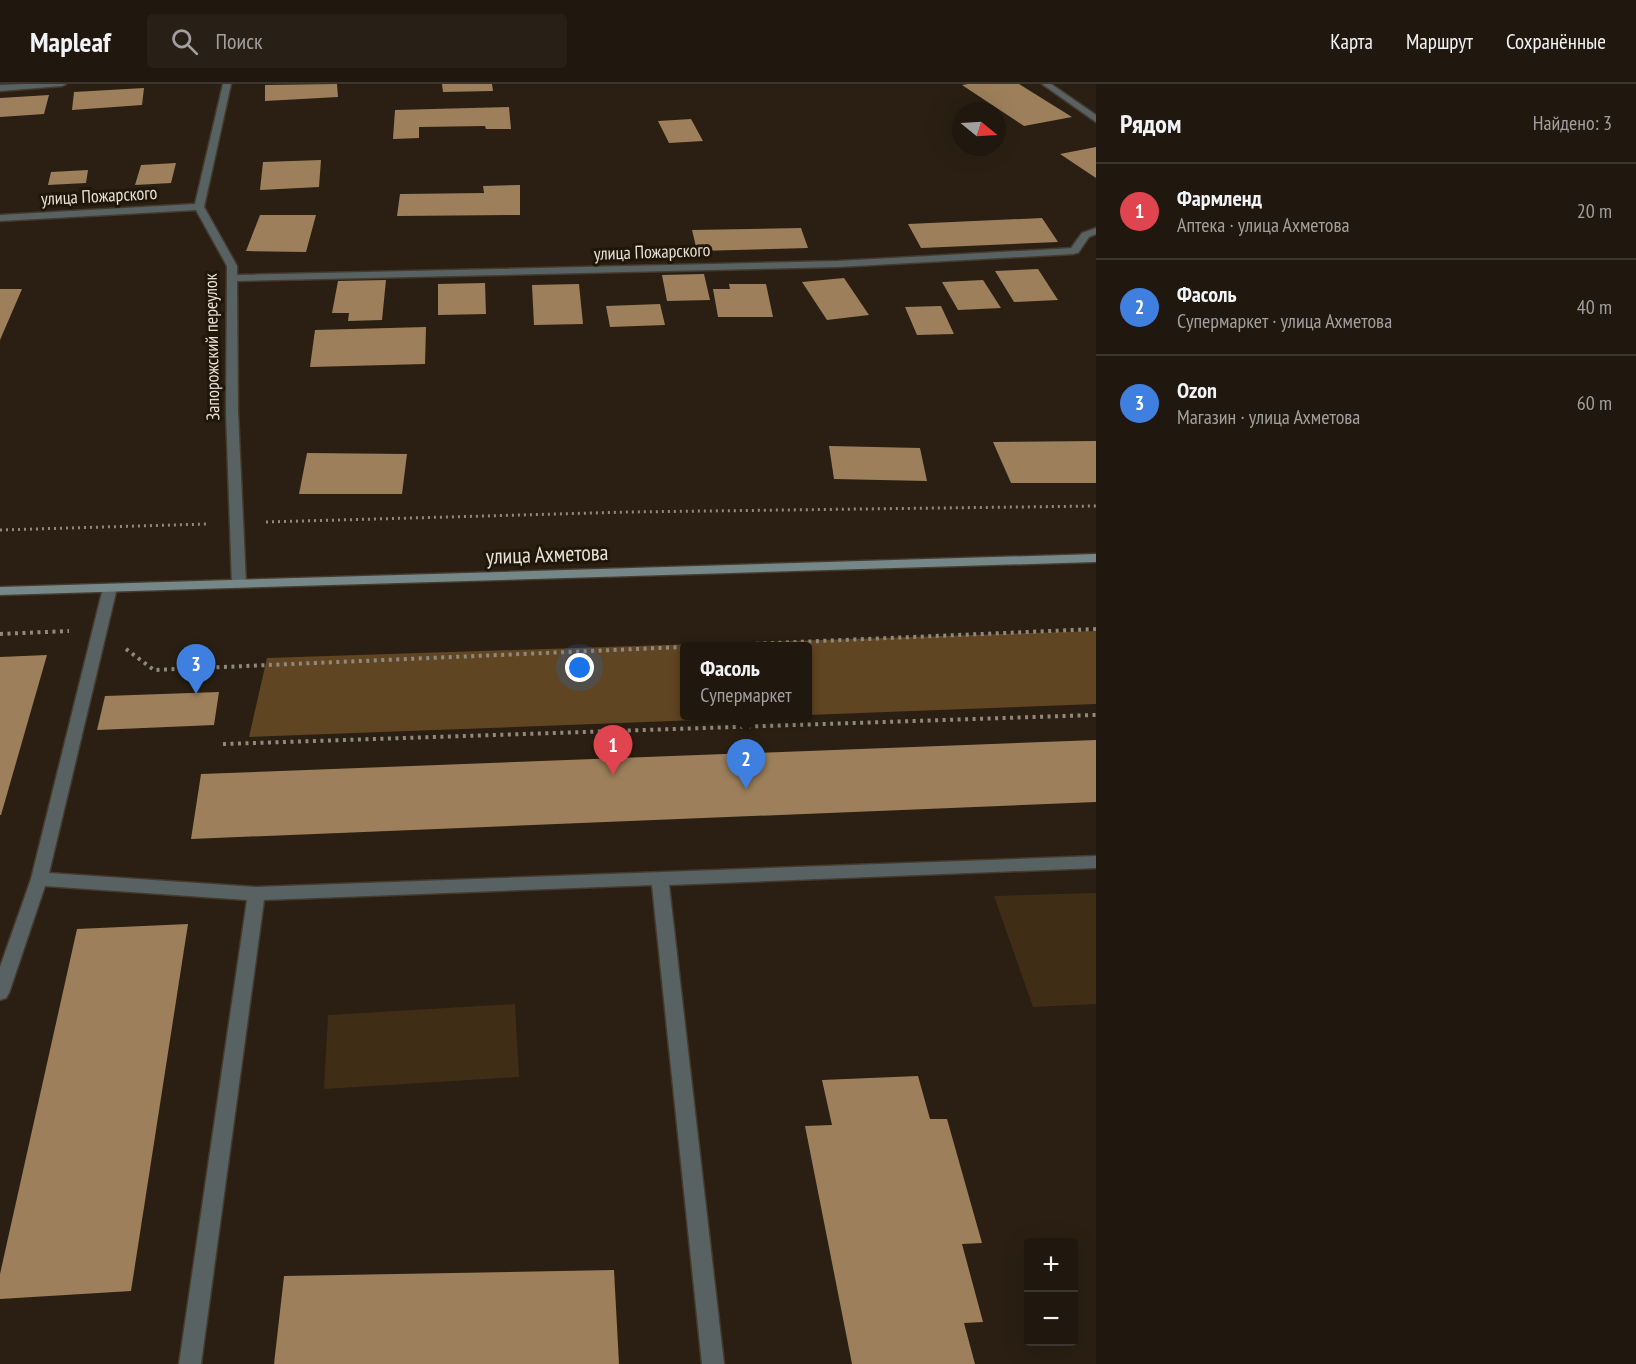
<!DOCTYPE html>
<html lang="ru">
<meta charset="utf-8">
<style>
body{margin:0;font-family:"PT Sans Narrow",sans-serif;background:#282017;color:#f1f3f6}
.controls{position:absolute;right:18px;bottom:18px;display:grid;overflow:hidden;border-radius:6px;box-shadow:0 6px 24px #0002}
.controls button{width:54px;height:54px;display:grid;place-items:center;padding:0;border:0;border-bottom:2px solid #3d362e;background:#20170e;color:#f1f3f6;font:30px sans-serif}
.compass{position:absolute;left:952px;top:18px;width:54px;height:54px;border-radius:50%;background:#20170e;box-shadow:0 6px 24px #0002;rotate:108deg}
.you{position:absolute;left:580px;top:584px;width:21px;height:21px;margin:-15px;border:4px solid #fff;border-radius:50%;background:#1a73e8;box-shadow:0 0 0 9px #1a73e833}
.badge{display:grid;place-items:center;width:39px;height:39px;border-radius:50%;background:#52cbd7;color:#fff;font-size:20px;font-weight:700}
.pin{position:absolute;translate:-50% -50px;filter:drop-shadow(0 2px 3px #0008)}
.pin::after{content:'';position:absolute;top:32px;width:21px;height:18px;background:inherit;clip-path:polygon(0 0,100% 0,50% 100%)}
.popup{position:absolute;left:680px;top:558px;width:132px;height:78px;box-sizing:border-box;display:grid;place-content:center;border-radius:6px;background:#20170e;filter:drop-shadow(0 2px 4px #0005);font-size:20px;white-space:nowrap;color:#a29f9e}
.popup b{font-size:22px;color:#f1f3f6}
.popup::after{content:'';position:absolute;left:50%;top:100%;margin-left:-12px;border:12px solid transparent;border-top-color:#20170e}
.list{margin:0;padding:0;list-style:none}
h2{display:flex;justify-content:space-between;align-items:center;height:78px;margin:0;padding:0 24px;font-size:26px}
h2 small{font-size:20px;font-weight:400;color:#a29f9e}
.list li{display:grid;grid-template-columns:39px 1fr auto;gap:18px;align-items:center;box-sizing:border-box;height:96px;padding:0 24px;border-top:2px solid #3d362e}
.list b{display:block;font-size:22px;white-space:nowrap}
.list p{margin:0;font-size:20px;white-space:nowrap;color:#a29f9e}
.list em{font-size:20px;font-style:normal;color:#a29f9e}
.icon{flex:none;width:33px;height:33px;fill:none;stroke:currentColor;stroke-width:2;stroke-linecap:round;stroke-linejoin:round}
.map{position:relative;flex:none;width:1096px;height:1280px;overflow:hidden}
header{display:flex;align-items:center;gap:36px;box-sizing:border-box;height:84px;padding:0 30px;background:#20170e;border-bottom:2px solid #3d362e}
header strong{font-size:28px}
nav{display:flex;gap:33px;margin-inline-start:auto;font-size:21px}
.search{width:420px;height:54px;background:#282017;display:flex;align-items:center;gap:15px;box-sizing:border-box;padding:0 21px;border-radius:6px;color:#a29f9e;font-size:22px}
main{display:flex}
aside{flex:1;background:#20170e}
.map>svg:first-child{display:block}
.green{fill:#3f2d16}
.forest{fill:#604522}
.building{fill:#9d805b}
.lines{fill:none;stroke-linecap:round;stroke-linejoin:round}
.service-casing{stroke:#453a2e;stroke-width:3}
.minor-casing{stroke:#453a2e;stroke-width:3}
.secondary-casing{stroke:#453a2e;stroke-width:3}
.path-far1{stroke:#91887d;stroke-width:3;stroke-dasharray:2 4;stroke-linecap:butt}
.path{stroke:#91887d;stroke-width:4;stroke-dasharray:3 4.5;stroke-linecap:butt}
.service{fill:#586263;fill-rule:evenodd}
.minor{fill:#586263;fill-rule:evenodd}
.secondary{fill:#768788;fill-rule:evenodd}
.labels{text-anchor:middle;stroke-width:6;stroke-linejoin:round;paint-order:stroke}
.far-street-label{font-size:18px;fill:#e9e1d8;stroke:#201609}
.street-label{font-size:22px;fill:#e9e1d8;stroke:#201609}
</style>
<header>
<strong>Mapleaf</strong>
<div class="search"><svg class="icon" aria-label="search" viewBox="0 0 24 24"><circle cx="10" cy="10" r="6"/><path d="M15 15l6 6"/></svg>Поиск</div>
<nav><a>Карта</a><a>Маршрут</a><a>Сохранённые</a></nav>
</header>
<main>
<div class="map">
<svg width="1096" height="1280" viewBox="0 0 1096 1280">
<rect width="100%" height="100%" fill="#2a1f12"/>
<!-- green -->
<g class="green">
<path d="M1096 809V920L1033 923 994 812Z"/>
<path d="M515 920 519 993 324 1005 328 931Z"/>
</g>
<!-- forest -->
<path class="forest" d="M1096 547V620L808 631 807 562H684V632H805L249 653 267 574Z"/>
<!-- building -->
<g class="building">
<path d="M337 0 338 13 265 17V1Z"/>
<path d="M442 0H492L493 7 443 8Z"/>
<path d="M968 0H1019L1072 33 1024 42 962 1Z"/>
<path d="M144 4 142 21 72 26 74 8Z"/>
<path d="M49 11 44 30 0 33V14Z"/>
<path d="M509 23 511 45H486L485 42 419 43V54L393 55 395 26Z"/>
<path d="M691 35 703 57 669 59 658 37Z"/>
<path d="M1096 63V94L1060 70Z"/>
<path d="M321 76 319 103 260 106 263 78Z"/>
<path d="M176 79 171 99 135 101 141 81Z"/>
<path d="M88 86 86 99 48 101 51 88Z"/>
<path d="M520 101V131L397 132 400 110 484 109 483 102Z"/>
<path d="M260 131H316L306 168 246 167Z"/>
<path d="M1042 134 1058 158 921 164 908 140Z"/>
<path d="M801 144 808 164 697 167 692 146Z"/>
<path d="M1038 185 1058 216 1014 218 995 187Z"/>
<path d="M704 190 710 216 667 217 662 191Z"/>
<path d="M844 194 869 231 827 236 802 198Z"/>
<path d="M386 196 382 236 348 237 349 229H332L338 197Z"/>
<path d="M983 196 1001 224 958 226 942 198Z"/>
<path d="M485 199 486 230 438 231V200Z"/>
<path d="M579 200 583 240 534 241 532 201Z"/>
<path d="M729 200H766L773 233H718L713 205H730Z"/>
<path d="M0 205H22L0 256Z"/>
<path d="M660 220 665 241 610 243 606 222Z"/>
<path d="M941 222 954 250 917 251 905 223Z"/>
<path d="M426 243 425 280 310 283 315 246Z"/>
<path d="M1096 357V399H1011L993 358Z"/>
<path d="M829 362 920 364 927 397 834 395Z"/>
<path d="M307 369 407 370 402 410H299Z"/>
<path d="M47 571 1 731H0V573Z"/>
<path d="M219 608 214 641 97 646 105 612Z"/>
<path d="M1096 656V718L191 755 201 690Z"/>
<path d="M188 840 131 1207 0 1215V1190L77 845Z"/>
<path d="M918 992 930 1035H947L982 1159 962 1160 983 1238 964 1239 975 1280H852L805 1042 832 1041 822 996Z"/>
<path d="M614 1186 619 1280H274L284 1192Z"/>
</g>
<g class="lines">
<defs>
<path id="service" d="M1096 144V150L1089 153 1078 169H1070L1069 167 1082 149Z"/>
<g id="minor">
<path d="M23 0H66L62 2 0 7V1Z"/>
<path d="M223 0H231L204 123 237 182V191L838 177 1074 164 1079 167 1074 170 838 183 237 197 238 328 246 500 239 504 232 500 226 328 227 182 196 126 0 137V131L195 120Z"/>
<path d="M1042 0H1051L1096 31V38Z"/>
<path d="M110 500 117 504 49 789 256 803 1096 772V784L669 801 724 1280H702L652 801 264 816 201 1280H179L247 816 45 802 9 909 6 914 0 916V883L31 795 103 504Z"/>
</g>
<path id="secondary" d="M1096 470V478L0 511V503Z"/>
</defs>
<!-- service casing -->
<use href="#service" class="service-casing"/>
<!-- minor casing -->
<use href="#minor" class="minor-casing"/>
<!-- secondary casing -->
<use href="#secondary" class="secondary-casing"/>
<!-- path-far1 -->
<g class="path-far1">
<path d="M266 438 629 428 1096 422"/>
<path d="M0 446 207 440"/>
</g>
<!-- path -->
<g class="path">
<path d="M0 550 69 547"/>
<path d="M126 565 154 586 1096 545"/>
<path d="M223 660 1096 631"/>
</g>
<!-- service -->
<use href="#service" class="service"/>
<!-- minor -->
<use href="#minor" class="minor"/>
<!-- secondary -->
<use href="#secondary" class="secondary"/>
</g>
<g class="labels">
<!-- far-street labels -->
<g class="far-street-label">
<text transform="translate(99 112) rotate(-3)" y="6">улица Пожарского</text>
<text transform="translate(652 168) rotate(-2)" y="6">улица Пожарского</text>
<text transform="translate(212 263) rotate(-91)" y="6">Запорожский переулок</text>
</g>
<!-- street labels -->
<g class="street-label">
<text transform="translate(547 470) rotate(-2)" y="8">улица Ахметова</text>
</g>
</g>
</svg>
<div class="controls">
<button>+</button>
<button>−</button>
</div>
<svg class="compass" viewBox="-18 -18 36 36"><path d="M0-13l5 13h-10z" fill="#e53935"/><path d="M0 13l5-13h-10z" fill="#a29f9e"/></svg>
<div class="you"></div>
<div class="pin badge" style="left:613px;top:691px;background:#e0444e">1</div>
<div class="pin badge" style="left:746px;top:705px;background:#3f7fe0">2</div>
<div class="popup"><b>Фасоль</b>Супермаркет</div>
<div class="pin badge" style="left:196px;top:610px;background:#3f7fe0">3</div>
</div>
<aside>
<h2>Рядом<small>Найдено: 3</small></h2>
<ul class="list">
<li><span class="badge" style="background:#e0444e">1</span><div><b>Фармленд</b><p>Аптека · улица Ахметова</p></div><em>20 m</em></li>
<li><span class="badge" style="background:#3f7fe0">2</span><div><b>Фасоль</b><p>Супермаркет · улица Ахметова</p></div><em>40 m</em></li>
<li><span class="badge" style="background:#3f7fe0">3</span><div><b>Ozon</b><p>Магазин · улица Ахметова</p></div><em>60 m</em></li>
</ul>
</aside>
</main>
